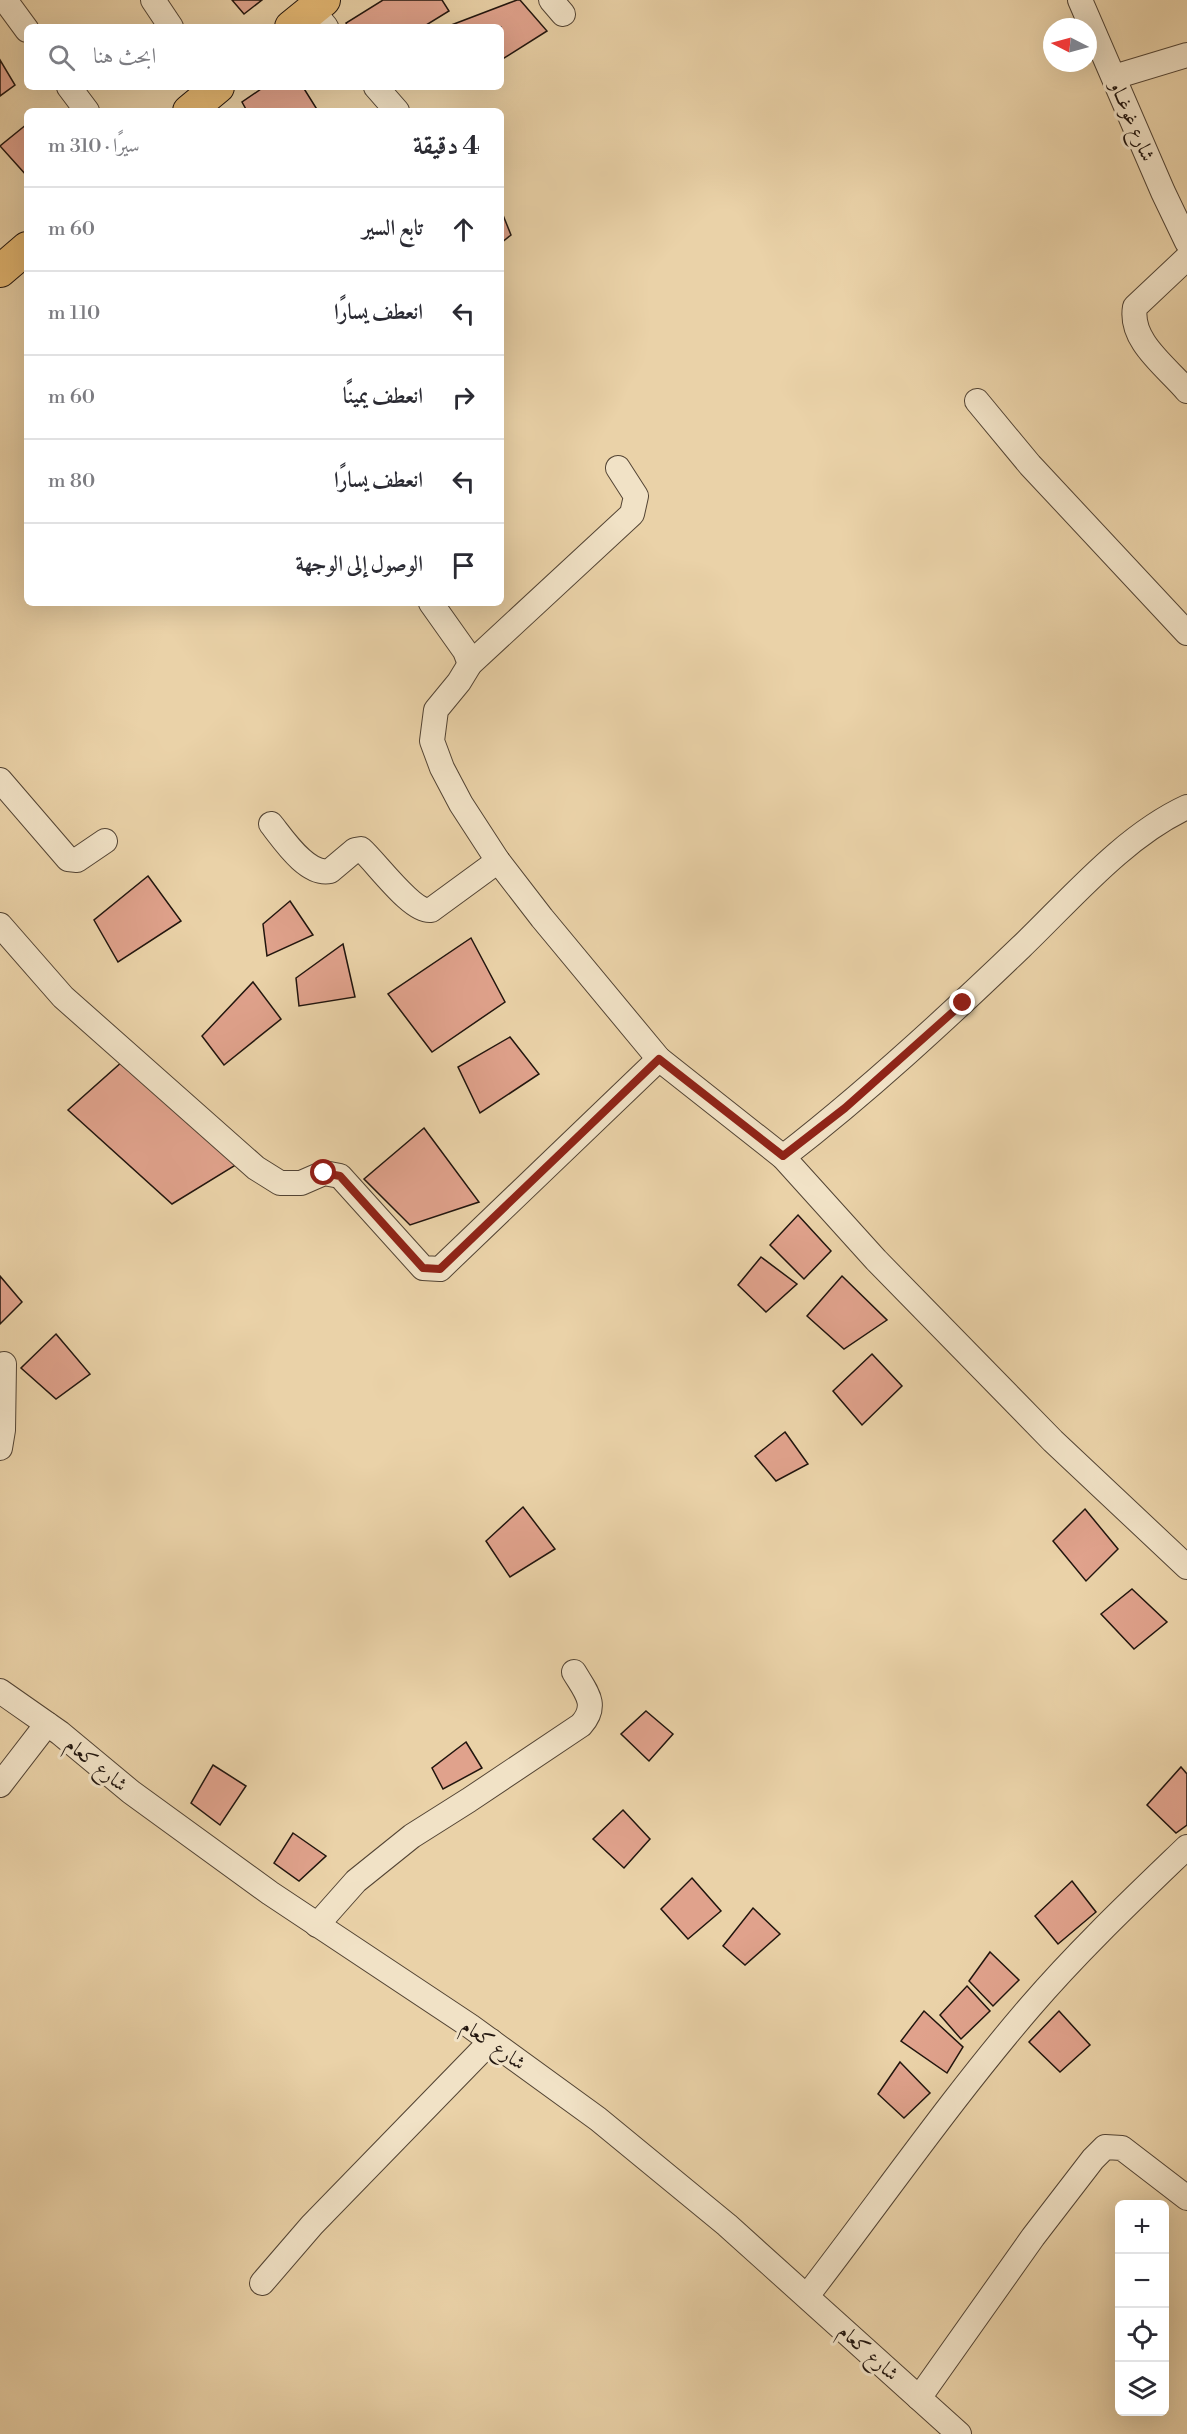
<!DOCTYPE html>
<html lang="ar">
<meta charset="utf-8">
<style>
body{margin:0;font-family:"Libre Bodoni",Amiri,serif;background:#f7f7f7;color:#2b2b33;direction:rtl}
.controls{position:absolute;right:18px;bottom:18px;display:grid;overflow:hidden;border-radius:9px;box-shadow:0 6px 24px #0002}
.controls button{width:54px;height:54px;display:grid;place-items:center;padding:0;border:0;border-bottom:2px solid #e1e1e2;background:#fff;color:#2b2b33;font:30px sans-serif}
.compass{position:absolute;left:1043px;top:18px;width:54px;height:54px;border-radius:50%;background:#fff;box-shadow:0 6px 24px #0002;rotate:276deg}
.stop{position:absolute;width:18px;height:18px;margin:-14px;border:4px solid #8f2418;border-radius:50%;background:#fff}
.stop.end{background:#8f2418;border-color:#fff;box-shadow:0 2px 6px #0008}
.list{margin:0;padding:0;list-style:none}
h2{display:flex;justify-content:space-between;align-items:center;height:78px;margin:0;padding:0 24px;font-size:26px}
h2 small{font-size:20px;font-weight:400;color:#7c7c81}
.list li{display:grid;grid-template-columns:39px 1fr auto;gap:18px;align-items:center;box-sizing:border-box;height:84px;padding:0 24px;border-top:2px solid #e1e1e2}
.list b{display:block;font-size:22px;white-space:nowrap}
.list em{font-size:20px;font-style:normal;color:#7c7c81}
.icon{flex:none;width:33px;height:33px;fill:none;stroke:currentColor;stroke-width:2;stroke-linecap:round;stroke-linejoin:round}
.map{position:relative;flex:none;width:1187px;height:2434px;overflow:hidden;direction:ltr}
.search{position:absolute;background:#fff;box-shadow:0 6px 24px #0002;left:24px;top:24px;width:480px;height:66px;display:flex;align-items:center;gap:15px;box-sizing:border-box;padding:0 21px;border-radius:9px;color:#7c7c81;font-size:22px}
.panel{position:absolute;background:#fff;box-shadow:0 6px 24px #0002;left:24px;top:108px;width:480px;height:498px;border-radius:9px;direction:rtl}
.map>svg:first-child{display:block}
.building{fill:#e0a28c;stroke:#21150e;stroke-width:1.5}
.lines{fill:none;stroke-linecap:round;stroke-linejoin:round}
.minor-casing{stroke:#534434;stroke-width:26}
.major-casing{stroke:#21150e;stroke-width:34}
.minor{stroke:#f1e2c6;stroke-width:24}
.major{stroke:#e5b974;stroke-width:32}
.route{stroke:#8f2418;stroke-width:8}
.labels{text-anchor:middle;stroke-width:6;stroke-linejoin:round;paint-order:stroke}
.street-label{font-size:20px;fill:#21150e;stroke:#f1e2c6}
</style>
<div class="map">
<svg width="1187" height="2434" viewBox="0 0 1187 2434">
<rect width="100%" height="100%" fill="#ead2a8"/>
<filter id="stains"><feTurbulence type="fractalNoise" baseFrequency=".00333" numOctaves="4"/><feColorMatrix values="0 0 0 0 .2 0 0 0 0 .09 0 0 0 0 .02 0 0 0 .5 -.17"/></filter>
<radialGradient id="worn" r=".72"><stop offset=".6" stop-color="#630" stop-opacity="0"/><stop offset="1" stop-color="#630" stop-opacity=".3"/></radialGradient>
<!-- building -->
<g class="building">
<path d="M232 0H262L244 14Z"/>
<path d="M383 0H442L449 11 423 27H348L346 23Z"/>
<path d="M517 0H520L547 31 501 60V27H446Z"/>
<path d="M0 60 15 85 0 96Z"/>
<path d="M264 87H303L318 111H247L242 102Z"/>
<path d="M27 124V176L0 146Z"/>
<path d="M501 210 511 235 501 243Z"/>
<path d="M148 876 181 921 118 962 94 920Z"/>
<path d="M290 901 313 935 267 956 263 924Z"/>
<path d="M471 938 505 1002 432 1052 388 994Z"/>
<path d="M343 944 355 997 299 1006 296 978Z"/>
<path d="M253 982 281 1019 224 1065 202 1036Z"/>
<path d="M510 1037 539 1074 480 1113 458 1067Z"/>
<path d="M123 1061 239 1163 172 1204 68 1110Z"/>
<path d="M424 1128 479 1202 410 1225 364 1179Z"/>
<path d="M798 1215 831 1251 804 1279 770 1245Z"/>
<path d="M761 1257 797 1284 766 1312 738 1285Z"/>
<path d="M0 1276 22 1302 0 1324Z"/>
<path d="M842 1276 887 1320 844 1349 807 1316Z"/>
<path d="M56 1334 90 1374 56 1399 21 1368Z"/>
<path d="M872 1354 902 1386 862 1425 833 1391Z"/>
<path d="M785 1432 808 1464 776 1481 755 1456Z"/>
<path d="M523 1507 555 1549 510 1577 486 1541Z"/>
<path d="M1085 1509 1118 1549 1086 1581 1053 1541Z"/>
<path d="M1132 1589 1167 1622 1134 1649 1101 1614Z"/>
<path d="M646 1711 673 1734 649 1761 621 1734Z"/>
<path d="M466 1742 482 1768 443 1789 432 1768Z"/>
<path d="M213 1765 246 1786 220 1825 191 1803Z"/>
<path d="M1181 1767 1187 1774V1825L1176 1833 1147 1805Z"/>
<path d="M623 1810 650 1839 624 1868 593 1839Z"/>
<path d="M293 1833 326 1856 299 1881 274 1863Z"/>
<path d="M692 1878 721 1911 688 1939 661 1909Z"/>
<path d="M1072 1881 1096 1912 1058 1944 1035 1916Z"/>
<path d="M753 1908 780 1934 745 1965 723 1946Z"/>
<path d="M990 1952 1019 1980 993 2006 969 1981Z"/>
<path d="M967 1986 990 2011 961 2039 940 2015Z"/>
<path d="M924 2011 963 2047 947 2073 901 2041Z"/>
<path d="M1059 2011 1090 2045 1060 2072 1029 2042Z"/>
<path d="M900 2062 930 2093 904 2118 878 2094Z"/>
</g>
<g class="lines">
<defs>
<g id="minor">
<path d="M5 0 27 30"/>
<path d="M153 0 171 27"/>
<path d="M551 0 563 14"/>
<path d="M1080 0 1163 192 1187 242"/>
<path d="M312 10 326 27"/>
<path d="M1114 77 1187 55"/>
<path d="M69 87 87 111"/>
<path d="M376 87 397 111"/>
<path d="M1187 258 1135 307C1129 341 1167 367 1187 391"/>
<path d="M977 401 1030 465 1187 633"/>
<path d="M618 468 636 496 632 514 470 664 459 682 436 710 432 741 442 768 461 804 498 861 542 918 659 1059 783 1157 876 1260 1053 1441 1187 1567"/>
<path d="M431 603 465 651 470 664"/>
<path d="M0 780 68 859 77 860 105 841"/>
<path d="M271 824C283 839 307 876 330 871L355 850 361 849C376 862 412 913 431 910L498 861"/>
<path d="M0 925 63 997 256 1168 280 1183H301L324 1173 340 1176 423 1268 440 1269 659 1059"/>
<path d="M783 1157C867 1092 945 1020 1021 947 1071 899 1124 836 1187 807"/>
<path d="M0 1448 3 1430 4 1364"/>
<path d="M0 1691 60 1733 131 1792 270 1893 470 2026 598 2119 727 2225 959 2434"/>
<path d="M0 1785 47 1724"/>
<path d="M317 1925 356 1881 412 1836 469 1800 581 1725C599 1705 586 1692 574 1672"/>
<path d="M262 2283 312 2225 491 2041"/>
<path d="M807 2296C881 2200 951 2099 1030 2007 1079 1950 1133 1899 1187 1847"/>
<path d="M919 2398 1033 2237 1093 2159 1105 2147 1122 2148 1187 2198"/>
</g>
<g id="major">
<path d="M291 27 324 0"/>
<path d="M189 111 218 87"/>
<path d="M0 271 27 248"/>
</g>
</defs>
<!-- minor casing -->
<use href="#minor" class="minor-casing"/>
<!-- major casing -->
<use href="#major" class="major-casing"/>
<!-- minor -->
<use href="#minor" class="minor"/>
<!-- major -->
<use href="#major" class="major"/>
</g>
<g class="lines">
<!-- route -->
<path class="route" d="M324 1173 340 1176 423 1268 440 1269 659 1059 783 1156 845 1108 963 1003"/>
</g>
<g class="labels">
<!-- street labels -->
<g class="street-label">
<text transform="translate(1133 121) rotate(67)" y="7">شارع غوغــاو</text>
<text transform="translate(97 1764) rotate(39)" y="7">شارع كعام</text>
<text transform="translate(494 2044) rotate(35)" y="7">شارع كعام</text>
<text transform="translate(869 2352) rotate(42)" y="7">شارع كعام</text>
</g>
</g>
<rect width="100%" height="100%" filter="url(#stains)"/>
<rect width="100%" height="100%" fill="url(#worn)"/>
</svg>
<div class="controls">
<button>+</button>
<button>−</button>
<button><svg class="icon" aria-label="locate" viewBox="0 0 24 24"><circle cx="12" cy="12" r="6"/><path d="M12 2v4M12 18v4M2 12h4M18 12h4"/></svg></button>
<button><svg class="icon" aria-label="layers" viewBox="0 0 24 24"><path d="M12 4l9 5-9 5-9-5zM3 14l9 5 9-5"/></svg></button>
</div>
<svg class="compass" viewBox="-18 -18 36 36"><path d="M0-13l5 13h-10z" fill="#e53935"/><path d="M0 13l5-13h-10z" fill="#7c7c81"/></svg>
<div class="stop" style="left:324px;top:1173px"></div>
<div class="stop end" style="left:963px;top:1003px"></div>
<div class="search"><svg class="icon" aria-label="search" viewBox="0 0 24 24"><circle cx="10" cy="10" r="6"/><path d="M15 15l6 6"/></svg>ابحث هنا</div>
<section class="panel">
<h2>4 دقيقة<small>سيرًا · 310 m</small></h2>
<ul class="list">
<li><svg class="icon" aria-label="ahead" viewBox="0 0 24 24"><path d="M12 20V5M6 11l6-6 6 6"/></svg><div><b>تابع السير</b></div><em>60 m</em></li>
<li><svg class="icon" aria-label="left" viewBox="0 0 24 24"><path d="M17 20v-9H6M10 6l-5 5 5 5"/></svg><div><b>انعطف يسارًا</b></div><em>110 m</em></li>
<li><svg class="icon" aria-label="right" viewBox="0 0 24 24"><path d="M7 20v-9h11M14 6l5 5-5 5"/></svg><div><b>انعطف يمينًا</b></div><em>60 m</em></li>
<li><svg class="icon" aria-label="left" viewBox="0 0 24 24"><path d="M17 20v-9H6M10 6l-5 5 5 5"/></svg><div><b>انعطف يسارًا</b></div><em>80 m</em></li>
<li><svg class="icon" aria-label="arrive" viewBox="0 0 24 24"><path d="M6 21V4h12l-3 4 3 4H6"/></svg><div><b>الوصول إلى الوجهة</b></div></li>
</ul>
</section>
</div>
